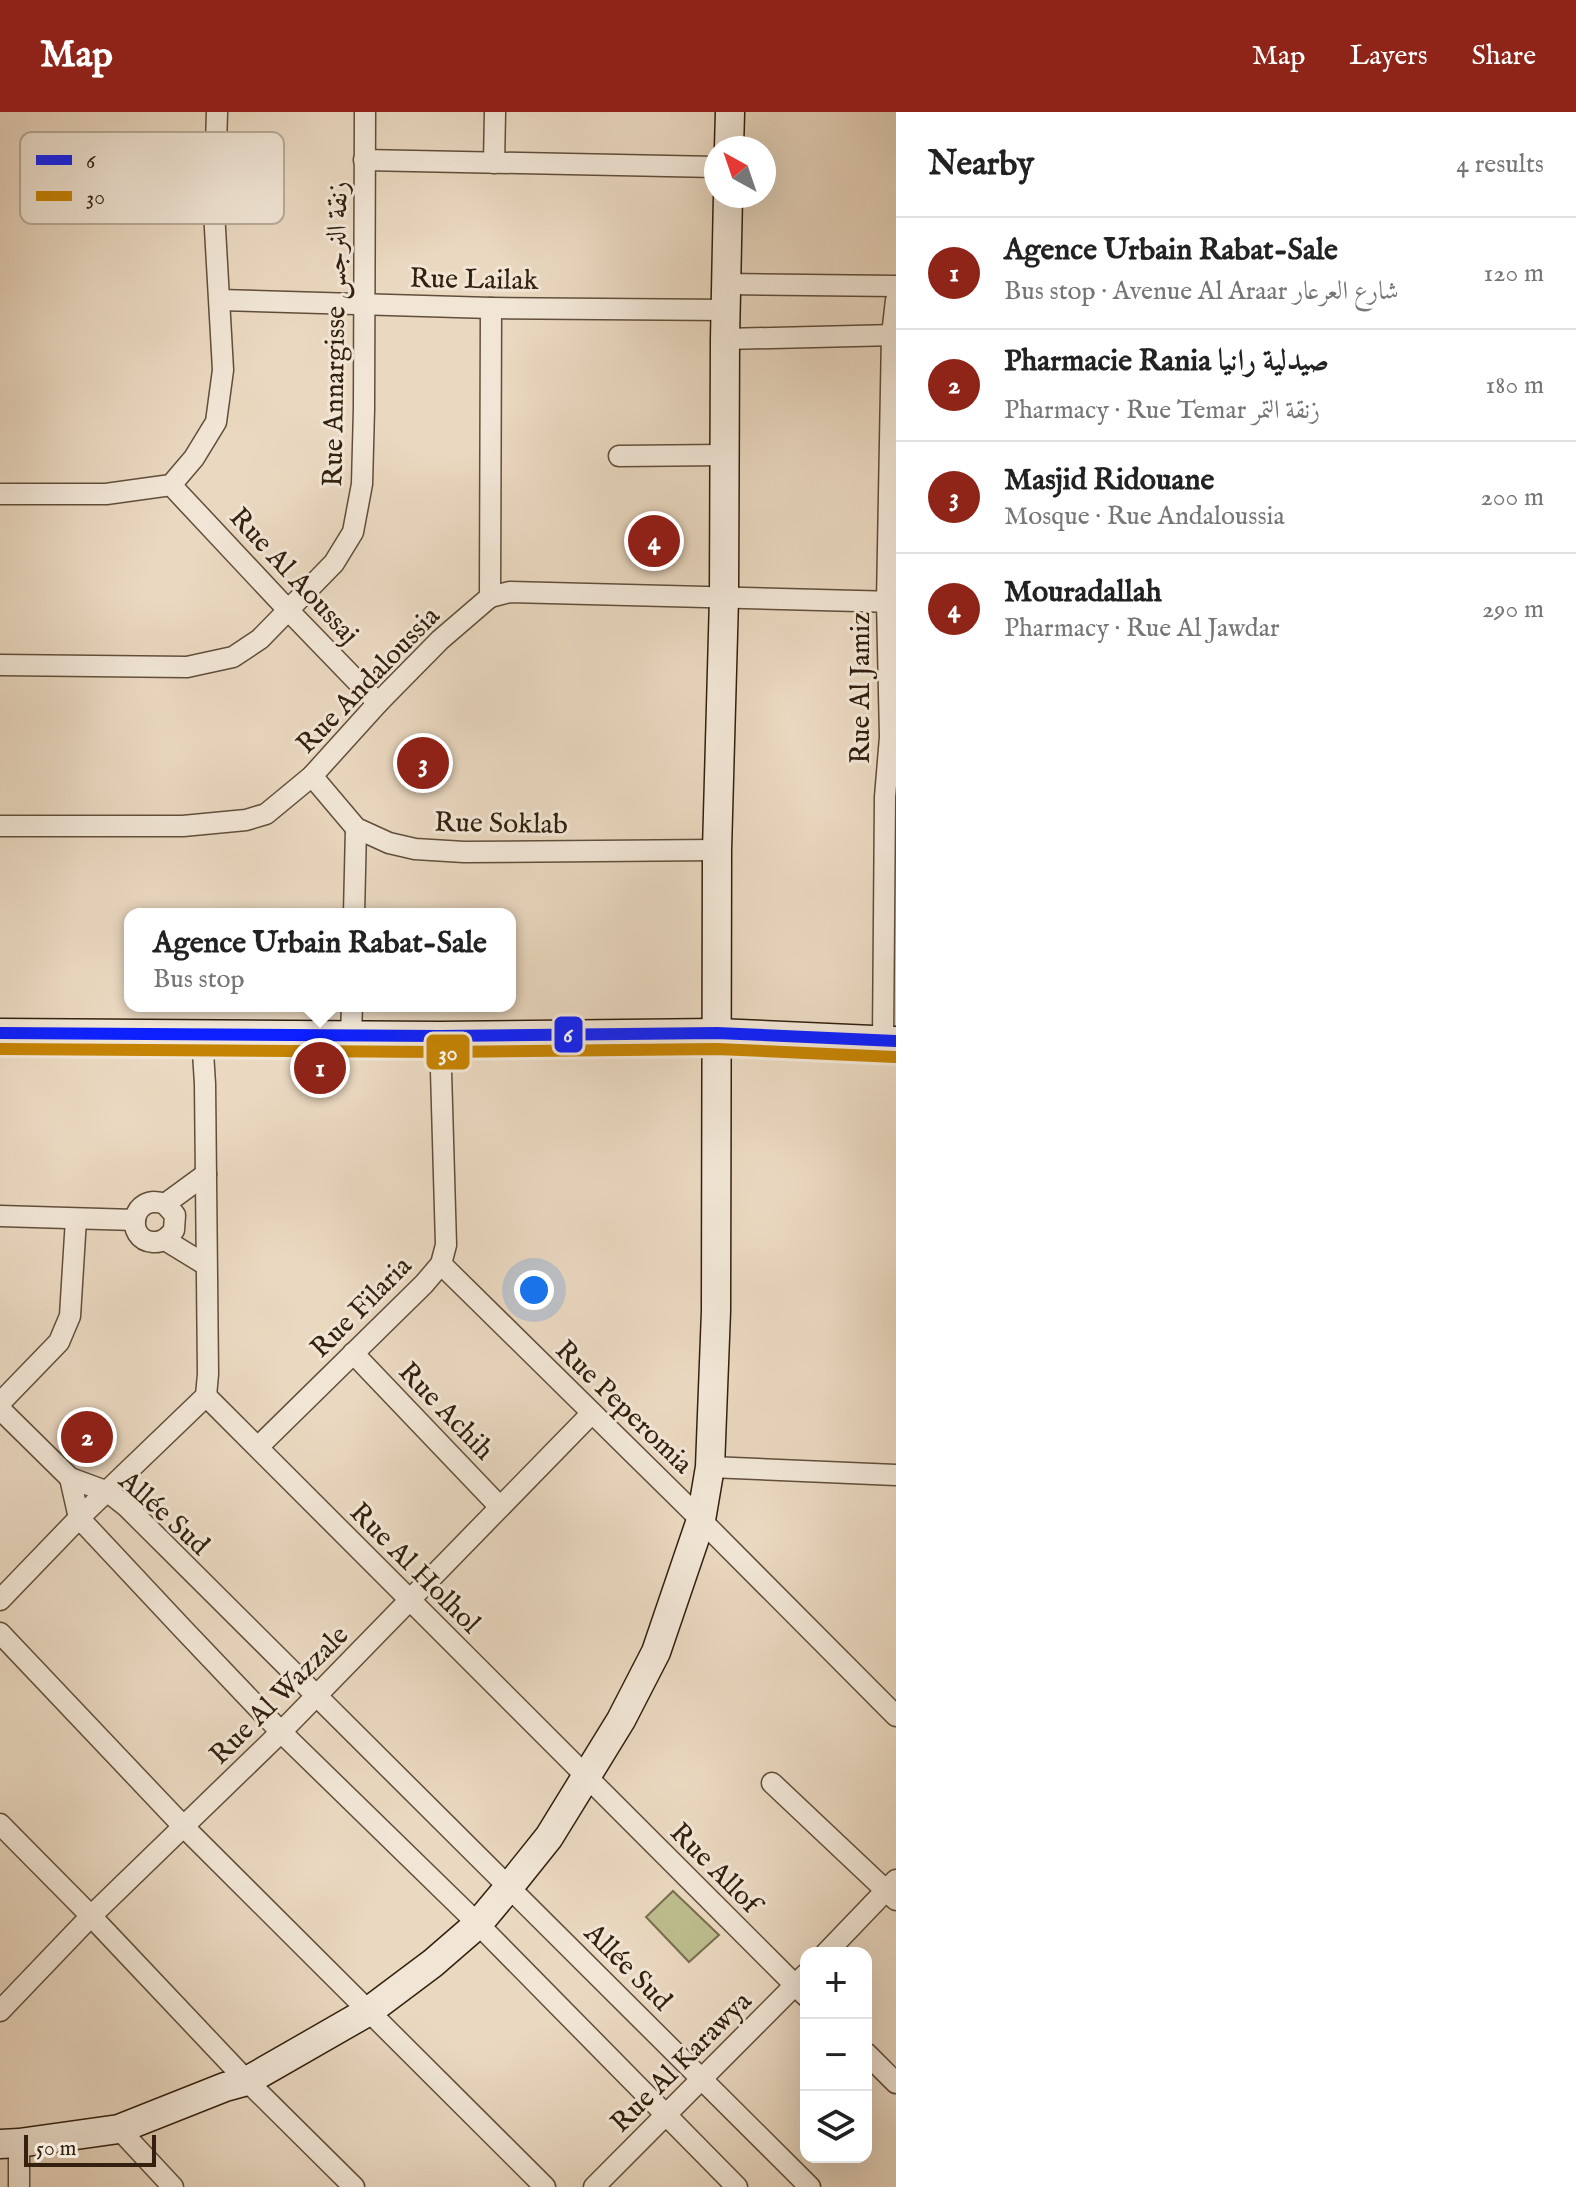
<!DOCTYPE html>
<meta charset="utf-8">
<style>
body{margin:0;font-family:"IM FELL English",Amiri,serif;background:#f2f2f2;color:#222}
.controls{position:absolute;right:24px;bottom:24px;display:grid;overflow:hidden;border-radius:16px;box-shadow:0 8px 32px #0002}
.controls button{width:72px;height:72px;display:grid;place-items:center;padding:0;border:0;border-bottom:2px solid #e0e0e0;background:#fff;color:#222;font:40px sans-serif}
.compass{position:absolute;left:704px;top:24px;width:72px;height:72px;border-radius:50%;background:#fff;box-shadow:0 8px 32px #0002;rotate:320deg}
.scale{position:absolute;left:24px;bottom:20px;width:132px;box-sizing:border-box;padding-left:8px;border:4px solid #33200e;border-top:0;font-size:22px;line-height:28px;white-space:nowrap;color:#33200e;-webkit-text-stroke:6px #f1e6d6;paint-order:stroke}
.you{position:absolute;left:534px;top:1178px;width:28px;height:28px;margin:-20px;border:6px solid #fff;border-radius:50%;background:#1a73e8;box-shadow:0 0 0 12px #1a73e833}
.badge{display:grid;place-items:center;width:52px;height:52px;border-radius:50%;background:#8f2418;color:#fff;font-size:26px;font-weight:700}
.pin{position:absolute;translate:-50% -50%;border:4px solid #fff;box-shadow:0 2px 8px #0006}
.popup{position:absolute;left:124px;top:796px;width:392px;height:104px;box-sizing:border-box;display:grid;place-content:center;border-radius:16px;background:#fff;filter:drop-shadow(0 2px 6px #0005);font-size:26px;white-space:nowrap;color:#767676}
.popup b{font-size:30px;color:#222}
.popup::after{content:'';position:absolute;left:50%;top:100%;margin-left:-16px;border:16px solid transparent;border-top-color:#fff}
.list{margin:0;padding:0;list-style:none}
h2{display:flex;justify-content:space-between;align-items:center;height:104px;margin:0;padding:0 32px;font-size:34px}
h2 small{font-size:26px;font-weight:400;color:#767676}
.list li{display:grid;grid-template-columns:52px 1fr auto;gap:24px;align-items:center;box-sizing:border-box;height:112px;padding:0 32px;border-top:2px solid #e0e0e0}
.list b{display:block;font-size:30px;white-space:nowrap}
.list p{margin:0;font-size:26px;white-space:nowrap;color:#767676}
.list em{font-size:26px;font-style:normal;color:#767676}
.icon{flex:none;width:44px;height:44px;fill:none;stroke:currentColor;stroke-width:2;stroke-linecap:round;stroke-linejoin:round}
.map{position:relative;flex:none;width:896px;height:2075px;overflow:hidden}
header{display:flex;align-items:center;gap:48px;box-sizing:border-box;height:112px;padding:0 40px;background:#8f2418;color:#fff}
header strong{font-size:38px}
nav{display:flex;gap:44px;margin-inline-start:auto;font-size:28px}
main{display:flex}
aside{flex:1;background:#fff}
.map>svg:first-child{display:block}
.green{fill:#bdbd8e;stroke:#786e4e;stroke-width:2}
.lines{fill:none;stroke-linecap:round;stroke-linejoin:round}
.street-casing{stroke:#614e3a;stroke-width:23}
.secondary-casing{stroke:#33200e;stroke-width:31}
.street{stroke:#f1e6d6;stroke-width:20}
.secondary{stroke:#f1e6d6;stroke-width:28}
.bus-1-casing{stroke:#f1e6d6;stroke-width:18}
.bus-2-casing{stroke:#f1e6d6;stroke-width:18}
.bus-1{stroke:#0c20ff;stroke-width:12}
.bus-2{stroke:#c68404;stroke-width:12}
.labels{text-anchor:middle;stroke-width:6;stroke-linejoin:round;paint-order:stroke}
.street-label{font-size:28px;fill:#33200e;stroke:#f1e6d6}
.key{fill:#f1e6d6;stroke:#b8ab9a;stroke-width:2}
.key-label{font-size:22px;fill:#33200e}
.line-badge{stroke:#f1e6d6;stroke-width:3}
.badge-label{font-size:22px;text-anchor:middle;font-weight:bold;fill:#fff}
</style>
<header>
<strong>Map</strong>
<nav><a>Map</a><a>Layers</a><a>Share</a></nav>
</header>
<main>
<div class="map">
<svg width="896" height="2075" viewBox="0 0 896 2075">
<rect width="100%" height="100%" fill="#ead8c0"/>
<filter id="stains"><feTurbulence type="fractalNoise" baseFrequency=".0025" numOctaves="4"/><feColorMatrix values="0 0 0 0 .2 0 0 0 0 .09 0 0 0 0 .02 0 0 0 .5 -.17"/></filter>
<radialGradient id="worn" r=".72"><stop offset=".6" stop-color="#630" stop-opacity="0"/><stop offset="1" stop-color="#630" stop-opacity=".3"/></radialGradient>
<!-- green -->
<path class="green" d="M673 1779 719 1823 689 1850 646 1805Z"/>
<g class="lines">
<defs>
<g id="street">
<path d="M364 48 716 55"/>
<path d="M494 51 495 0"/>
<path d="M727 172 896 174"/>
<path d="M220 188 491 196 726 198"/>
<path d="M725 227 896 223"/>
<path d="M619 344 724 343"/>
<path d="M171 373 289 499 378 591"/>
<path d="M0 382H106L171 373 194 346 216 310 223 258 214 99 217 0"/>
<path d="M490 485 510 480 896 490"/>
<path d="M0 553 187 555 233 545 260 527 334 451 353 420 362 372 364 297 365 0"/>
<path d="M312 664 356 716 389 731 415 737 464 740 717 738"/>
<path d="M0 714H183L246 708 266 702 312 664 378 591 440 528 490 485 491 196"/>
<path d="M354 802 356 716"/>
<path d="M351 922 352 894"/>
<path d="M883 929 885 685 890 625 887 490 892 223 896 188"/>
<path d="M165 1092 175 1103 174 1118C169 1125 163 1131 153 1130 124 1128 131 1080 165 1092L206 1062"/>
<path d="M0 1104 135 1108"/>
<path d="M165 1128 206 1153"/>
<path d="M441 1152 701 1408 896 1604"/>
<path d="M353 1241 500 1395"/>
<path d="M206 1284 806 1884"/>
<path d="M0 1291 59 1230 70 1204 76 1107"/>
<path d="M0 1297 70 1366 108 1380 127 1395 810 2075"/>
<path d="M258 1335 424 1172 441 1152 446 1133 440 924"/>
<path d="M710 1355 896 1363"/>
<path d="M70 1366 79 1406 183 1517 281 1620 478 1812 737 2075"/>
<path d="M0 1488 79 1406 206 1284 208 1262 205 972 202 924"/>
<path d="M0 1521 183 1714 545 2075"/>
<path d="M772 1671 896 1788"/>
<path d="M0 1712 91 1804 247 1969 354 2075"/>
<path d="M826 1841 896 1768"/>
<path d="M0 1899 91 1804 281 1620 592 1301"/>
<path d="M866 1941 896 1971"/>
<path d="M119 2017 173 2075"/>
<path d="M19 2075V2031"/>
<path d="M594 2075 806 1862"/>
</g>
<g id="secondary">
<path d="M729 36 730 0"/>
<path d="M0 921 440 924 717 921 896 929"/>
<path d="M0 2032 19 2031 119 2017 225 1975 247 1969 369 1899 433 1851 478 1812 509 1775 549 1725 621 1608 656 1540 701 1408 710 1355 716 1199 717 738 724 486 725 227 728 84"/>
</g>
</defs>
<!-- street casing -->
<use href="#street" class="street-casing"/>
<!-- secondary casing -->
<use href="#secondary" class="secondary-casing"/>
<!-- street -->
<use href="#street" class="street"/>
<!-- secondary -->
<use href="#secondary" class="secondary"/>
<defs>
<path id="bus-1" d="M0 921 440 924 717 921 896 929"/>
<path id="bus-2" d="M0 937 440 940 717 937 895 945"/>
</defs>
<!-- bus-1 casing -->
<use href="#bus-1" class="bus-1-casing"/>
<!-- bus-2 casing -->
<use href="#bus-2" class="bus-2-casing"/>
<!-- bus-1 -->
<use href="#bus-1" class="bus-1"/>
<!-- bus-2 -->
<use href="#bus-2" class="bus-2"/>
</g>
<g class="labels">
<!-- street labels -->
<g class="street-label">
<text transform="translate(474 166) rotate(1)" y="10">Rue Lailak</text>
<text transform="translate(334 222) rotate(-89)" y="10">Rue Annargisse زنقة النرجس</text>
<text transform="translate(295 463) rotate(47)" y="10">Rue Al Aoussaj</text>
<text transform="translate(367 567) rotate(-46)" y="10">Rue Andaloussia</text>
<text transform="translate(859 576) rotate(-90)" y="10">Rue Al Jamiz</text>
<text transform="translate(501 710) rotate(1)" y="10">Rue Soklab</text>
<text transform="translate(360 1194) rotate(-45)" y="10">Rue Filaria</text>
<text transform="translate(625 1294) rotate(44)" y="10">Rue Peperomia</text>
<text transform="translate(447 1298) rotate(46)" y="10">Rue Achih</text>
<text transform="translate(165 1400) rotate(42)" y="10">Allée Sud</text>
<text transform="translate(416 1455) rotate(45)" y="10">Rue Al Holhol</text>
<text transform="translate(278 1582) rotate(-45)" y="10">Rue Al Wazzale</text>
<text transform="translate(716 1755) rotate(45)" y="10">Rue Allof</text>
<text transform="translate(629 1854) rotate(45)" y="10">Allée Sud</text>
<text transform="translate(680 1949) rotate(-45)" y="10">Rue Al Karawya</text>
</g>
</g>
<!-- legend -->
<rect x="20" y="20" width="264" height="92" rx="12" class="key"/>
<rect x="36" y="43" width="36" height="10" fill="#0c20ff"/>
<rect x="36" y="79" width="36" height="10" fill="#c68404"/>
<g class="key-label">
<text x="86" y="56">6</text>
<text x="86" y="92">30</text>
</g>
<g class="line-badge">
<rect x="553" y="903" width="31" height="39" rx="8" fill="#0c20ff"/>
<rect x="425" y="921" width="46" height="38" rx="8" fill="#c68404"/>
</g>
<g class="badge-label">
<text x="568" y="930">6</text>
<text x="448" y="948">30</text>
</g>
<rect width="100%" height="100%" filter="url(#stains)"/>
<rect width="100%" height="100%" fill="url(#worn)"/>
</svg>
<div class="controls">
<button>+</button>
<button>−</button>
<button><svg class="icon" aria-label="layers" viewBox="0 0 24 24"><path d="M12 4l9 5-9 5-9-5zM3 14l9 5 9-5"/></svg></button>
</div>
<svg class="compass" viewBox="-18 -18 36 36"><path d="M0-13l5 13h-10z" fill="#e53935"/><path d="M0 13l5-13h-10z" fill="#767676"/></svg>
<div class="scale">50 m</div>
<div class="you"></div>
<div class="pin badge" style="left:320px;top:956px">1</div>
<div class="popup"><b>Agence Urbain Rabat-Sale</b>Bus stop</div>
<div class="pin badge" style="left:87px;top:1325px">2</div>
<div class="pin badge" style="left:423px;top:651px">3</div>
<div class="pin badge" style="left:654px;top:429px">4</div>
</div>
<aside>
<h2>Nearby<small>4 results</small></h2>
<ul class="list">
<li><span class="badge">1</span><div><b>Agence Urbain Rabat-Sale</b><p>Bus stop · Avenue Al Araar شارع العرعار</p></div><em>120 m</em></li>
<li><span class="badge">2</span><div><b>Pharmacie Rania صيدلية رانيا</b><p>Pharmacy · Rue Temar زنقة التمر</p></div><em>180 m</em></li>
<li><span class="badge">3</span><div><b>Masjid Ridouane</b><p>Mosque · Rue Andaloussia</p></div><em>200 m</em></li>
<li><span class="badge">4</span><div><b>Mouradallah</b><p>Pharmacy · Rue Al Jawdar</p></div><em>290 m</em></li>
</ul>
</aside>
</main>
